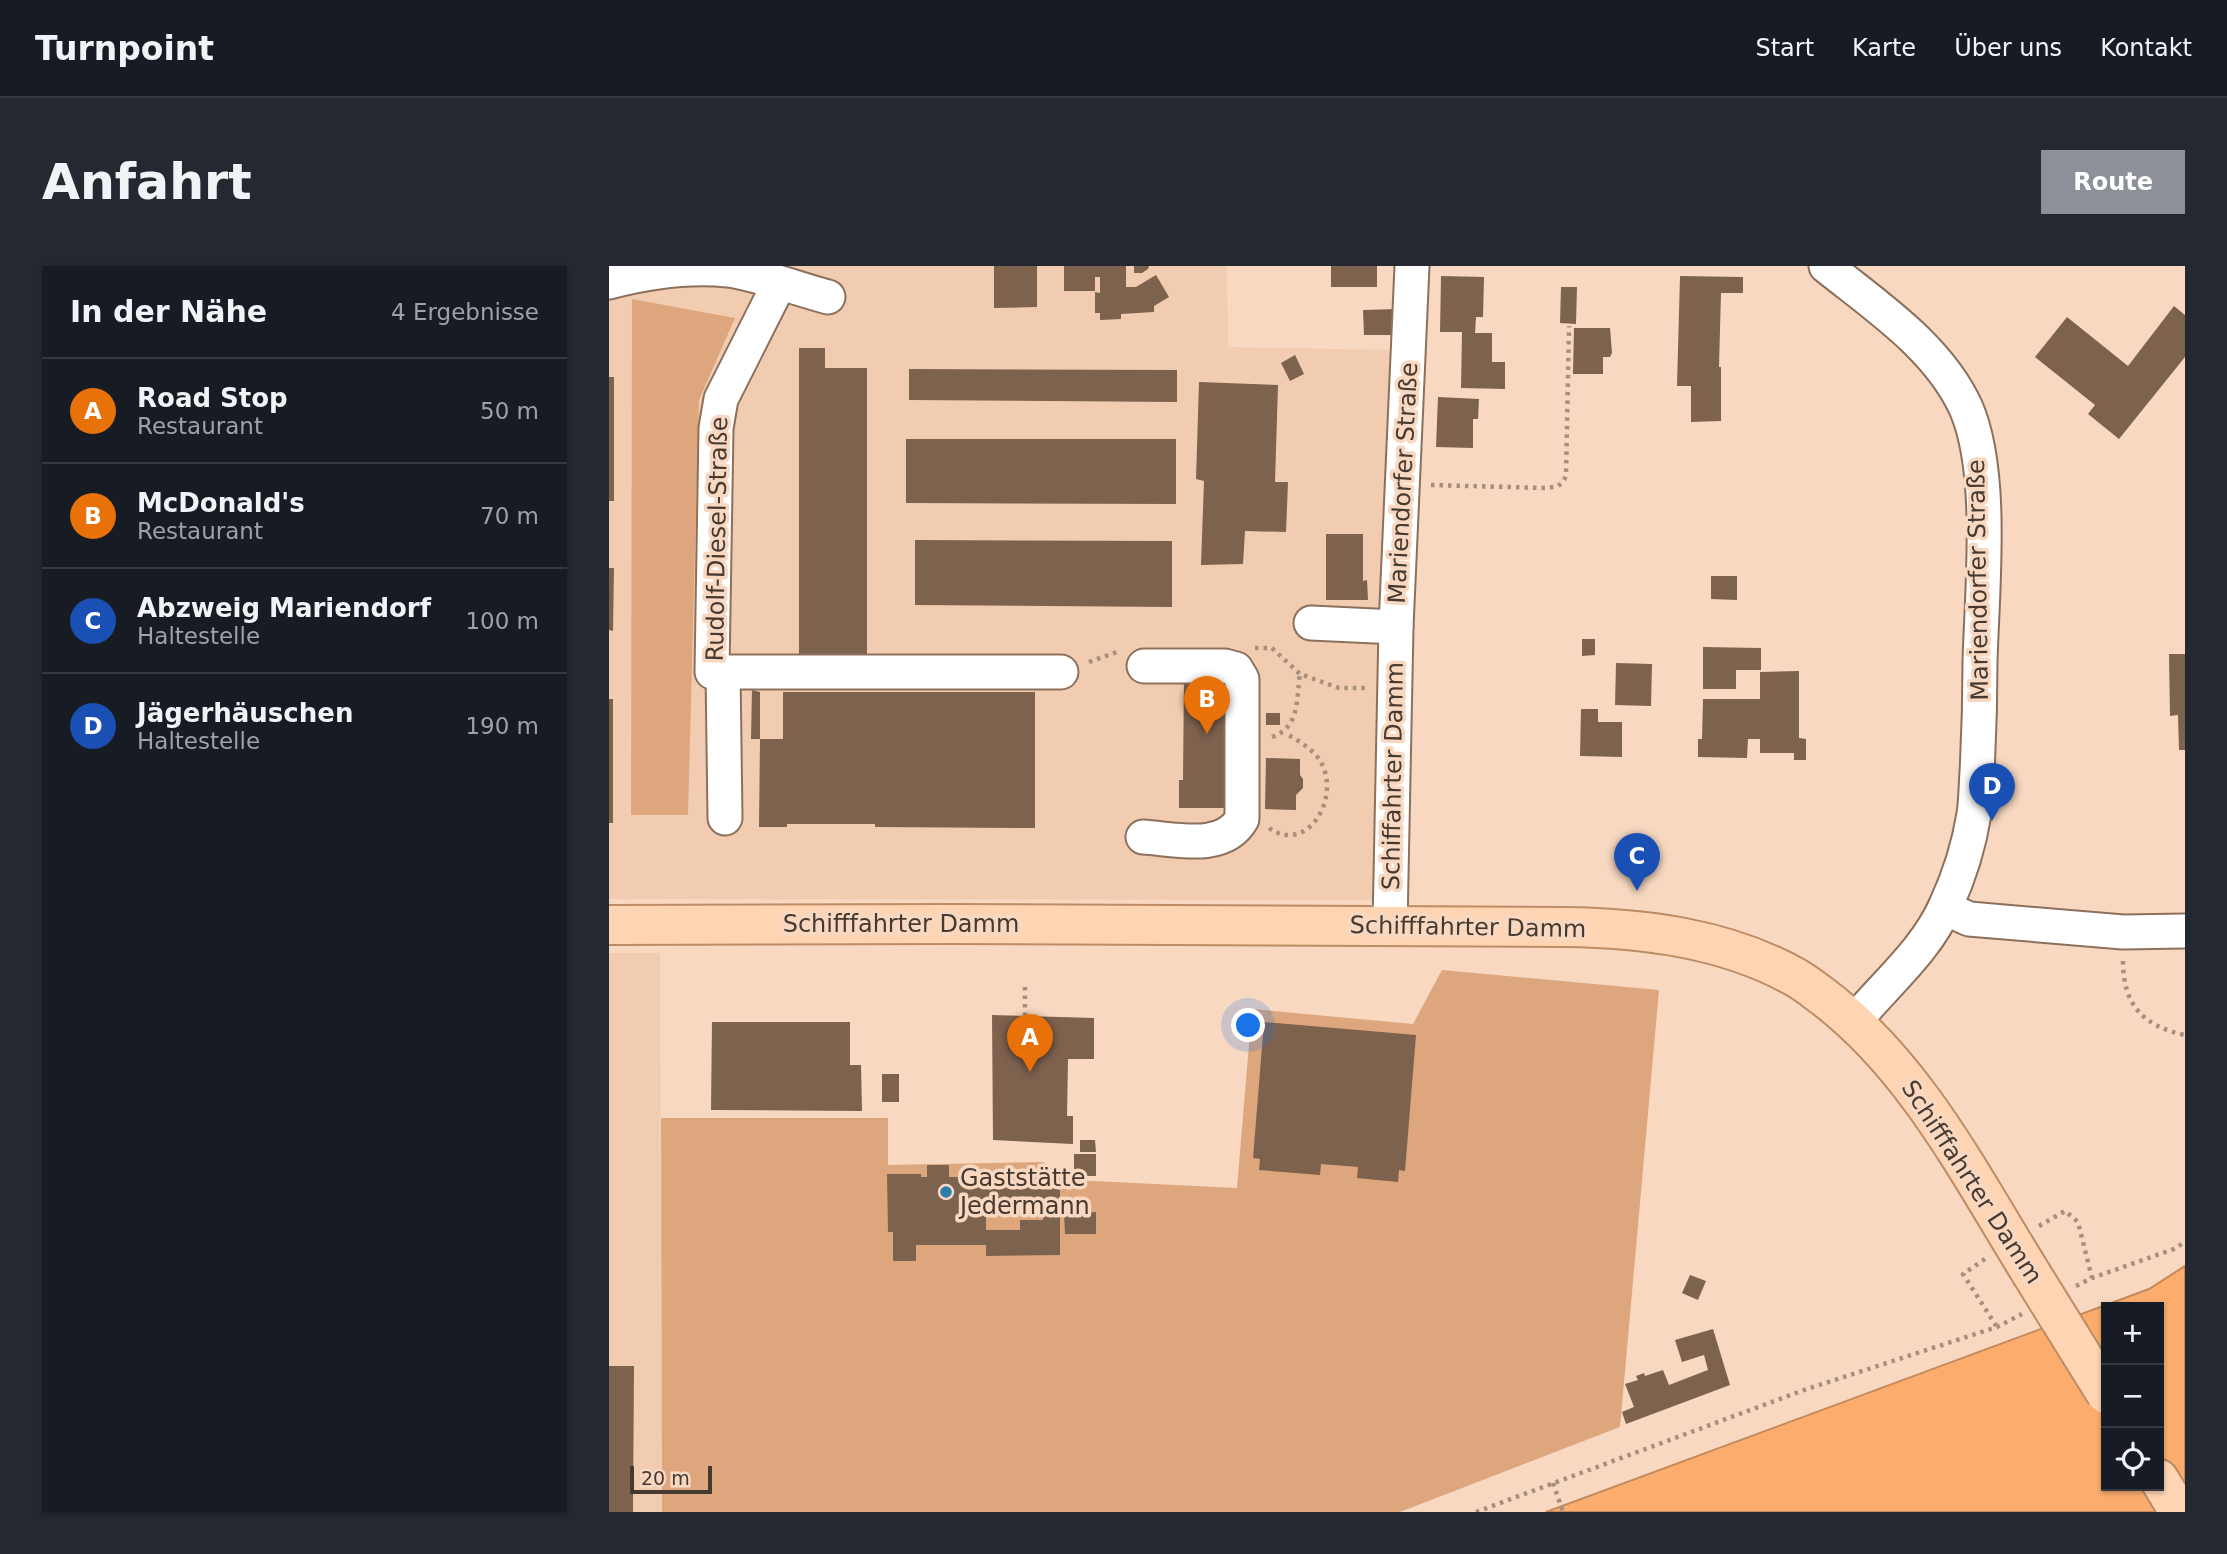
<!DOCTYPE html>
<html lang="de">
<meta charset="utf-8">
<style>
body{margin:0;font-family:"DejaVu Sans",sans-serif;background:#242831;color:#f1f3f6}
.controls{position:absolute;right:21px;bottom:21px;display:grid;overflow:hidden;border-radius:0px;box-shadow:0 2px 5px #0004}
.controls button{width:63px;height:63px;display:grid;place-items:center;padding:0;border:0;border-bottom:2px solid #363941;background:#171b24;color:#f1f3f6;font:35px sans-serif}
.scale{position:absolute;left:21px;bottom:18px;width:82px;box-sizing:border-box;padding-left:7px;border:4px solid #453930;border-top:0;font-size:19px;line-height:24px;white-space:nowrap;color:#453930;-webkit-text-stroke:5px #f8d8c1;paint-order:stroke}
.you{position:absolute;left:640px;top:760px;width:24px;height:24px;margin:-18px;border:5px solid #fff;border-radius:50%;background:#1a73e8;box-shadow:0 0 0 10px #1a73e833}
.badge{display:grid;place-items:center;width:46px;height:46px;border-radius:50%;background:#8c9099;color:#fff;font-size:23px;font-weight:700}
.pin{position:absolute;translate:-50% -58px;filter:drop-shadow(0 2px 4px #0008)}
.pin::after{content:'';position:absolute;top:37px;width:24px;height:21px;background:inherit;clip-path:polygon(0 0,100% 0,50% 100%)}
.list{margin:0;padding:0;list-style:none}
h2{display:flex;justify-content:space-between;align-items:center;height:91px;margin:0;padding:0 28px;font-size:30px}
h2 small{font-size:23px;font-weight:400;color:#9ea1a6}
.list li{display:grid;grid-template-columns:46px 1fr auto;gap:21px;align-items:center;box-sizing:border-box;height:105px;padding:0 28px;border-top:2px solid #363941}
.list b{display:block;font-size:26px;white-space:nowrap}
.list p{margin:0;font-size:23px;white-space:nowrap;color:#9ea1a6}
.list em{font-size:23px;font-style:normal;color:#9ea1a6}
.icon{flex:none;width:38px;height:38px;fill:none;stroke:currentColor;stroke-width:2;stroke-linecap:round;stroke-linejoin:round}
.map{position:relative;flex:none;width:1576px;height:1246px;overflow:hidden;border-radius:0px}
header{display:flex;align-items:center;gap:42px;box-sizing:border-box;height:98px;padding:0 35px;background:#171b24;border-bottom:2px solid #363941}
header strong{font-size:33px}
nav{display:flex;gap:38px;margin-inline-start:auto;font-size:24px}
.intro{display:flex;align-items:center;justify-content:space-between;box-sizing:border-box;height:168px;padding:0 42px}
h1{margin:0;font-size:49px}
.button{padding:18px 32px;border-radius:0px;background:#8c9099;color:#fff;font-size:24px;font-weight:700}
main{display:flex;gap:42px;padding:0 42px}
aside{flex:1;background:#171b24;border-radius:0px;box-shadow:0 2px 5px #0004}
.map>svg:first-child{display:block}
.built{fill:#f2ccb0}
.green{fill:#dea67c}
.water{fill:#fcad6d;stroke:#c58a5b;stroke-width:2;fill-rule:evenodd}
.building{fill:#7d624e;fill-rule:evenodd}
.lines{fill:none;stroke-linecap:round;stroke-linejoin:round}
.minor-casing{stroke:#8c705c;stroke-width:37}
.major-casing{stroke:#bd8b64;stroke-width:42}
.path{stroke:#a68f7e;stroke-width:4.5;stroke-dasharray:3.5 5;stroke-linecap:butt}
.minor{stroke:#fff;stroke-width:33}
.major{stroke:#fed4b3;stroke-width:38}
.major-bridge-casing{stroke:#bd8b64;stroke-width:42;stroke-linecap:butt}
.major-bridge{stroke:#fed4b3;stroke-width:38}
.poi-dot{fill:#2a7eae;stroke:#f8d8c1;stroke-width:2.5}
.labels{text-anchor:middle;stroke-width:7;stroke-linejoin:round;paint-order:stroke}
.street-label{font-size:24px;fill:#453930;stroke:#f8d8c1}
.poi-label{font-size:24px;fill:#453930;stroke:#f8d8c1;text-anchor:start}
</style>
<header>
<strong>Turnpoint</strong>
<nav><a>Start</a><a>Karte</a><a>Über uns</a><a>Kontakt</a></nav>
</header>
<div class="intro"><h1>Anfahrt</h1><a class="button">Route</a></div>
<main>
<aside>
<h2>In der Nähe<small>4 Ergebnisse</small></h2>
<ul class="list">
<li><span class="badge" style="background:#e8710a">A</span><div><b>Road Stop</b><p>Restaurant</p></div><em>50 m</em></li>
<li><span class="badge" style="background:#e8710a">B</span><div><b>McDonald's</b><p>Restaurant</p></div><em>70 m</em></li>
<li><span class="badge" style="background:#1a4fb4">C</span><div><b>Abzweig Mariendorf</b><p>Haltestelle</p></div><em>100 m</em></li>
<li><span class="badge" style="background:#1a4fb4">D</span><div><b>Jägerhäuschen</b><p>Haltestelle</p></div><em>190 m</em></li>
</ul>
</aside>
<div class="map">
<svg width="1576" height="1246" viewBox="0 0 1576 1246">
<rect width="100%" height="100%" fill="#f8d8c1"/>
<!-- built -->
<g class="built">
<path d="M0 0H618L619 81 784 84 764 634 0 633Z"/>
<path d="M0 687H51L53 1246H0Z"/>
</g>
<!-- green -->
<g class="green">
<path d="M23 33 126 52 90 134 79 549H22Z"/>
<path d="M833 704 1050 724 1011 1161 791 1246H53L52 852H279V899L434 896 463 914 628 922 643 743 804 758Z"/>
</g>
<!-- water -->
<path class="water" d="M1576 1000V1246H937L1540 1023ZM1497 1041H1550V1220H1497Z"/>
<!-- building -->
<g class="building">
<path d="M385 0H428V41L385 42Z"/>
<path d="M455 0H517V21H527L547 9 560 31 545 40V46L512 48V53L491 54V47H486V26L491 27V11H486V25H455Z"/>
<path d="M525 0H540L539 3 533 7H525Z"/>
<rect x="722" y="0" width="46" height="21"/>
<path d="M832 10 875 11 874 51H867L866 67H883V96H896V123L852 122 853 66H831Z"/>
<path d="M1071 10 1134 11V27H1112L1110 101H1112V155L1082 156V120H1068Z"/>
<path d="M952 21H968L967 58 951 57Z"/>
<path d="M1565 40 1576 49V91L1510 173 1479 148 1486 139 1426 91 1458 51 1519 100Z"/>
<path d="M788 43V69H755L754 44Z"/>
<path d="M965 62H1001L1003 87 1001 91H994V108H964Z"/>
<path d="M190 82H216V102H258V393L190 392Z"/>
<path d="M686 89 695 108 681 115 672 97Z"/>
<path d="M300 103 568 104V136L300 134Z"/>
<rect x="0" y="111" width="5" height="124"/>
<path d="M590 116 669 119 666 216H679L677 266 636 265 634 298 592 299 595 215 587 213Z"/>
<path d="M829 131 870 133 869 153H864V182L827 181Z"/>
<path d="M297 173H567V238L297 237Z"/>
<path d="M717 268H754V315L758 314 759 334H717Z"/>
<path d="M306 274 563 275V341L306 339Z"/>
<path d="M0 302H5L4 365 0 364Z"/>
<path d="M1102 310H1128V334L1102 333Z"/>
<path d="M973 373H986V389L973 390Z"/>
<path d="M1094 381 1152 382V404H1127V423H1094Z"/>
<path d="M1560 388H1576V484H1570L1569 449 1561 450Z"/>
<path d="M1007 397 1043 398 1042 440 1006 439Z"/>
<path d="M1190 405V472L1197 473V494H1185V487H1151V473H1139L1138 492 1089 491V473H1093L1094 433H1151V406Z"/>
<path d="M575 411H615V446H622L625 542H570V514H574Z"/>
<path d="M143 424 151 426V473H142Z"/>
<path d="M174 426H426V562L266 561V558H178V561H150L151 473H174Z"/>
<rect x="0" y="433" width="4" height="124"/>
<path d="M972 443H989V456H1013V491L971 490Z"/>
<rect x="657" y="447" width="14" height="12"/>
<path d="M657 492 691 493V509L694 513V522L687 529V544L656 543Z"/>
<path d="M383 749 485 752V793H459L458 850H464V878L384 874Z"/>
<path d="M103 756H241V799H252L253 845 102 844Z"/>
<path d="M655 756 807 769 796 905 790 904 789 916 748 912 749 901 712 898 711 909 650 904 651 893 644 892Z"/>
<rect x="273" y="808" width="17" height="28"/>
<path d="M471 874H486L487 886H471Z"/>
<rect x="465" y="888" width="22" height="22"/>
<path d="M318 899H340V911L451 910V989L377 990V979H307V995H284V966H279L278 908H312V911H318ZM377 934H435L434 954H411V964H377Z"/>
<path d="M487 946V968H456L455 947Z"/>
<path d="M1081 1009 1097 1015 1089 1034 1073 1027Z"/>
<path d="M1104 1063 1121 1119 1017 1158 1013 1146 1025 1141 1016 1118 1029 1114 1027 1110 1035 1107 1036 1110 1054 1104 1060 1119 1099 1104 1095 1089 1073 1096 1066 1074Z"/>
<path d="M0 1100H25L24 1246H0Z"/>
</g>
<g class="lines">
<defs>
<g id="minor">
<path d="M1217 0C1268 41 1329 81 1357 142 1385 206 1373 324 1371 395 1371 432 1370 469 1368 506 1367 520 1367 535 1365 548 1360 579 1350 611 1337 639 1317 685 1276 718 1245 756"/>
<path d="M0 16C38 6 79 0 119 4 152 9 186 22 219 31"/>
<path d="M170 18 112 133 107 162 103 406H452"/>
<path d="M702 357 787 361"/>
<path d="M114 406 116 552"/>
<path d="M534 571C567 573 614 586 633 553V413L627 403 616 400H535"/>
<path d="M1336 642 1360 653 1514 666 1576 665"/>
<path d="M781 660 787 361 803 0"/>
</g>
<g id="major">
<path d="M0 659 343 658 955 661C1034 662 1116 672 1186 711 1195 716 1204 723 1212 729 1306 799 1361 909 1422 1007"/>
<path d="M1550 1213 1570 1246"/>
</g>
</defs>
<!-- minor casing -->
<use href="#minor" class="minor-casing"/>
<!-- major casing -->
<use href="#major" class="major-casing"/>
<!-- path -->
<g class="path">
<path d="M822 219 938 222 949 220 954 216 957 210 960 60"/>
<path d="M646 382H663L691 408 730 422H757"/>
<path d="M480 396 508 386"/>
<path d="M663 471C691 461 687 435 691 408"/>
<path d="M660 562C700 590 734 528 710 493 701 481 688 474 676 467"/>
<path d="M1514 695C1514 739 1534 760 1576 769"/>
<path d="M416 721V749"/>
<path d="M1430 960 1456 945 1469 956 1483 1012"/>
<path d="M1376 993 1354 1008 1388 1061"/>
<path d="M1467 1020 1483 1012 1565 983 1576 976"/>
<path d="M944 1217 954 1246"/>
<path d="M867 1246 1195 1124 1388 1061 1413 1048"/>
</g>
<!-- minor -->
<use href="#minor" class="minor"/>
<!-- major -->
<use href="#major" class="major"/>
<defs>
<path id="major-bridge" d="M1422 1007 1497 1128"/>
</defs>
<!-- major-bridge casing -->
<use href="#major-bridge" class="major-bridge-casing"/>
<!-- major-bridge -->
<use href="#major-bridge" class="major-bridge"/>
</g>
<!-- markers -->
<circle class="poi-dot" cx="337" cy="926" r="7"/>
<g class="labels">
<!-- street labels -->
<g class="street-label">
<text transform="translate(794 217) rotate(-87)" y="8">Mariendorfer Straße</text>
<text transform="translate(108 273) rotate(-89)" y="8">Rudolf-Diesel-Straße</text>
<text transform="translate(1369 314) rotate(-91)" y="8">Mariendorfer Straße</text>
<text transform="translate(784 510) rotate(-89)" y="8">Schiffahrter Damm</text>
<text x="292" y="666">Schifffahrter Damm</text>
<text transform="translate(859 661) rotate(1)" y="8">Schifffahrter Damm</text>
<text transform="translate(1363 916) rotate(57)" y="8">Schifffahrter Damm</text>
</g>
<!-- poi labels -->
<g class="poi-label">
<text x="351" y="920">Gaststätte<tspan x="351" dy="28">Jedermann</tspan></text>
</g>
</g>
</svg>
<div class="controls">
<button>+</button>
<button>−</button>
<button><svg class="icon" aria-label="locate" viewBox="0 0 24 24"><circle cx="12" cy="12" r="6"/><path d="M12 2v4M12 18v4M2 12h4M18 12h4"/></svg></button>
</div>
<div class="scale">20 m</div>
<div class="you"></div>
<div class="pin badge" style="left:421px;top:806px;background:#e8710a">A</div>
<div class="pin badge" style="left:598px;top:468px;background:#e8710a">B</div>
<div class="pin badge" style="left:1028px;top:625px;background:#1a4fb4">C</div>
<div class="pin badge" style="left:1383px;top:555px;background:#1a4fb4">D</div>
</div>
</main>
